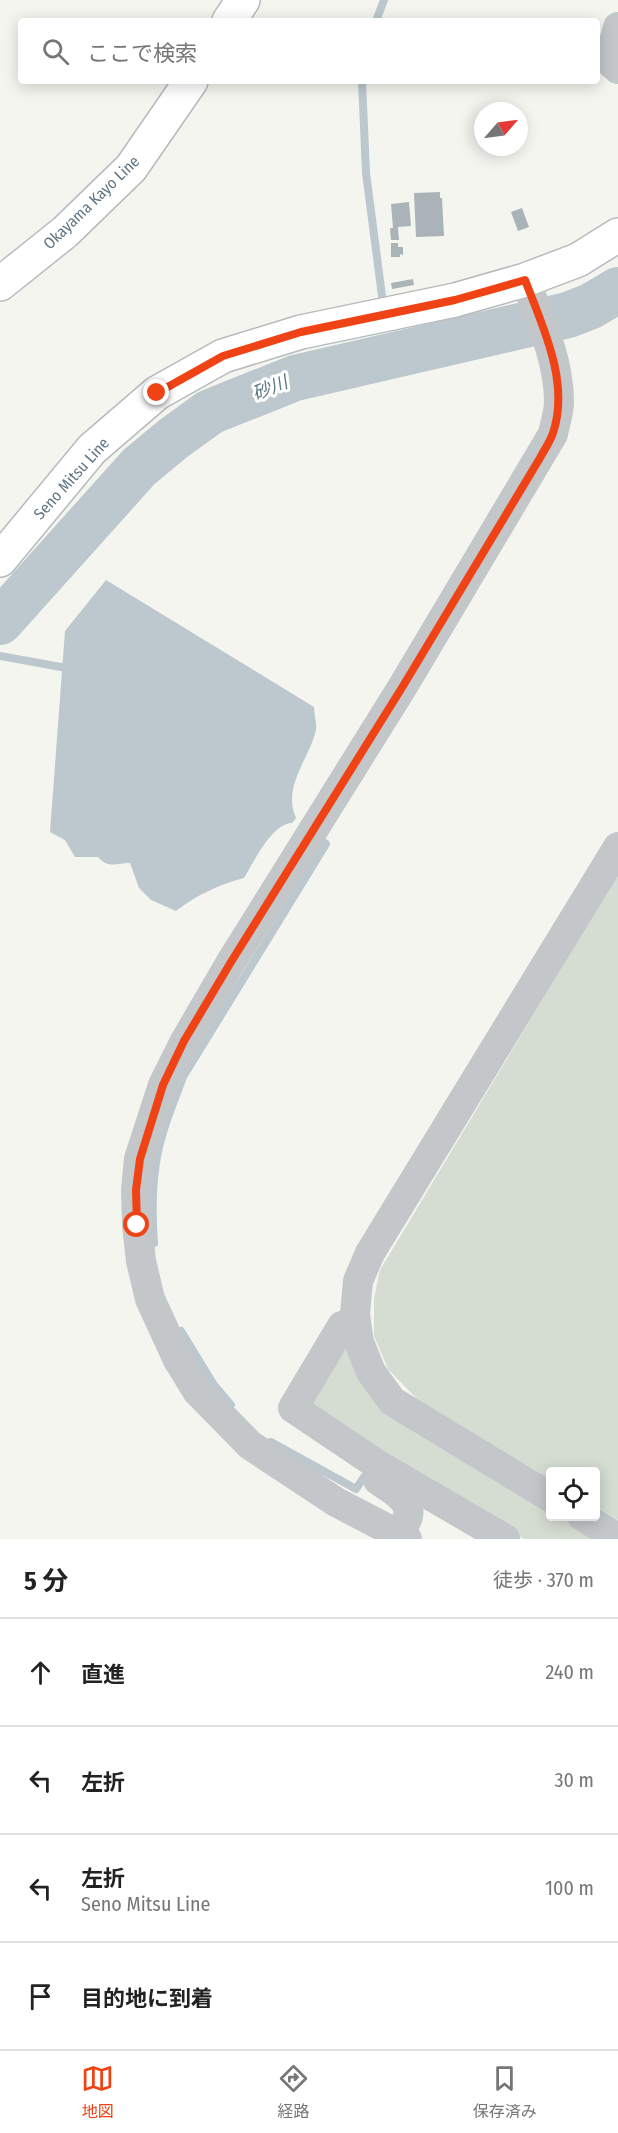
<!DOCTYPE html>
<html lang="ja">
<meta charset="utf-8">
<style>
body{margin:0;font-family:"Fira Sans Condensed","Noto Sans JP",sans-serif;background:#f2f2f2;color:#222}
.controls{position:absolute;right:18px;bottom:18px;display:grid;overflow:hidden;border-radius:6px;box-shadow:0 3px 15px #0003}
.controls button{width:54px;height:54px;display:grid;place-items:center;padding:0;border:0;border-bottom:2px solid #e0e0e0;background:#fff;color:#222;font:30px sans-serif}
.compass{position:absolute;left:474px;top:102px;width:54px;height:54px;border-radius:50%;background:#fff;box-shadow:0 3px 15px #0003;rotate:62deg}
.stop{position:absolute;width:18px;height:18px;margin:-14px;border:4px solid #f04315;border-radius:50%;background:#fff}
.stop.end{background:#f04315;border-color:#fff;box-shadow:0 2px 6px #0008}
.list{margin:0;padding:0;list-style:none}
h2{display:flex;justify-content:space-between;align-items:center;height:78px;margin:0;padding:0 24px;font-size:26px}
h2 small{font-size:20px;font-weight:400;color:#767676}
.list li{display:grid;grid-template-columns:39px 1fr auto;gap:18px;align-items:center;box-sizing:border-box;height:108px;padding:0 24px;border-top:2px solid #e0e0e0}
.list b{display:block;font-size:22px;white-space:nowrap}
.list p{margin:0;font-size:20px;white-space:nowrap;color:#767676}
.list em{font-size:20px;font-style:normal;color:#767676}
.icon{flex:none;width:33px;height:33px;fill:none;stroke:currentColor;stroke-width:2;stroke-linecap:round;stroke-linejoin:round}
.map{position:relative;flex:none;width:618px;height:1539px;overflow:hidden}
.search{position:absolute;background:#fff;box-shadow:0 3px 15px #0003;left:18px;right:18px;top:18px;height:66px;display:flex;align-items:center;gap:15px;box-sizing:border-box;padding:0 21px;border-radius:6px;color:#767676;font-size:22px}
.sheet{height:510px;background:#fff}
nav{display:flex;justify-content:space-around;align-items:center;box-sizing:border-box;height:84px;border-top:2px solid #e0e0e0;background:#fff;font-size:16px;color:#767676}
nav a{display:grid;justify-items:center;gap:3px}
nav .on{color:#f04315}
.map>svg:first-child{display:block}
.green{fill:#d5dcd1}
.water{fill:#bcc8cd}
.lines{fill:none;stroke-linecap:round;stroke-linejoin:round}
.stream{stroke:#bcc8cd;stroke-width:8}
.river{stroke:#bcc8cd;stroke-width:46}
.building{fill:#aab3b8}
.major-casing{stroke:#b6babe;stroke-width:36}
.minor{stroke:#c3c7ca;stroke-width:30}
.major{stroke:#fff;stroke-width:33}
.route{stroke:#f04315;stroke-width:8}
.labels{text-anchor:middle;stroke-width:6;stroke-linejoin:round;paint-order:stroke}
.street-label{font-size:16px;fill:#617584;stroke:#fff}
.water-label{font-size:18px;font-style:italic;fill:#5d7881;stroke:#fff}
</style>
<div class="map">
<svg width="618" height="1539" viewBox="0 0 618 1539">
<rect width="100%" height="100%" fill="#f5f5f0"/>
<!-- green -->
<g class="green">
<path d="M618 874V1520L596 1507V1472H550V1480L417 1399 388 1369 374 1336V1298L380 1270Z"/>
<path d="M347 1332 363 1374 550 1508V1516L564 1517 601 1539H524L378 1452 303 1404Z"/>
</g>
<!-- water -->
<path class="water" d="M106 580 314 707C314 715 317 723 316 730 309 760 282 786 296 818L292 823C272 823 254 862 244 878 218 885 197 895 176 911L151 900 139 888 130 863C117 863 108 869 98 857H75L65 840 50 832 65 631Z"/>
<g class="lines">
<!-- stream -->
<g class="stream">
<path d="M376 21 384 0"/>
<path d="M362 81 366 173 382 296"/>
<path d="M389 346 390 355"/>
<path d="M0 656 72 669"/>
<path d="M154 1243C152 1217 152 1189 156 1163 160 1134 173 1104 183 1077L326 844 322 841"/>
<path d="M181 1331 214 1385 231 1405"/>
<path d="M271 1442 356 1489 364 1477"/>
</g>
<!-- river -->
<path class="river" d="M0 622 139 467 174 438 210 412 295 378 568 315 591 306 618 290"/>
</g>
<!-- building -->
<g class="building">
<path d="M440 192V198H442L444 236 416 237 414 193Z"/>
<path d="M409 202 411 226 398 227 399 240H391L390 228H393L391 204Z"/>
<path d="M522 208 529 227 518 231 511 212Z"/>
<path d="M391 243H398V247H403V255L400 254V257H391Z"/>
<path d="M413 279 414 285 392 289 391 283Z"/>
</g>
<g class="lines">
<defs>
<g id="major">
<path d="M229 21 243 0"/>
<path d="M0 284 65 232 131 168 191 81"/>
<path d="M0 560 92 449 157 393 223 356 301 332 455 300 525 280 578 260 618 235"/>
</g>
</defs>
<!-- major casing -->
<use href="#major" class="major-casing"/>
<!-- minor -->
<g class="minor">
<path d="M618 27 609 61 618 69"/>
<path d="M356 1322 342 1326 293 1408 378 1465 505 1539"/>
<path d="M378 1480C389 1488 412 1499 408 1516 407 1522 402 1529 399 1534"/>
<path d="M550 1497 392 1401 371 1372 359 1342 356 1322 355 1314 358 1281 370 1253 618 847"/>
<path d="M582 1516 618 1538"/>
<path d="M407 1539 336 1502 250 1445 197 1391 178 1360 150 1299 141 1261 137 1225 136 1190 139 1159 163 1085 185 1041 231 962 403 686 553 434C555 424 559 412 559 402 559 360 540 319 525 280"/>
</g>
<!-- major -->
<use href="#major" class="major"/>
</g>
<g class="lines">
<!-- route -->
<path class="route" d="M137 1225 136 1190 140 1159 163 1085 184 1041 231 962 403 686 540 458C544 450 550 442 553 433 570 383 543 327 525 280L455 300 301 332 223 356 157 393"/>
</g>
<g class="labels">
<!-- street labels -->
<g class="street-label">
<text transform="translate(91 202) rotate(-44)" y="6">Okayama Kayo Line</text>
<text transform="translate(71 478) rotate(-48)" y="6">Seno Mitsu Line</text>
</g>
<!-- water labels -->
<g class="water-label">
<text transform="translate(270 388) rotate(-22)" y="6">砂川</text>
</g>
</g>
</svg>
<div class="controls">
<button><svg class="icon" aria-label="locate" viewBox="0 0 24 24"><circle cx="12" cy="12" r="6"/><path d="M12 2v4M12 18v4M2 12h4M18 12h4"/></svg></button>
</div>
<svg class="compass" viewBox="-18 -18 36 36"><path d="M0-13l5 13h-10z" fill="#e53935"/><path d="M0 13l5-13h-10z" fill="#767676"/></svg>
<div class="stop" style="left:137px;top:1225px"></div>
<div class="stop end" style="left:157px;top:393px"></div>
<div class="search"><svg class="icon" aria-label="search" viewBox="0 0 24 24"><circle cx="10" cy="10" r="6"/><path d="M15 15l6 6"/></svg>ここで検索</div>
</div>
<section class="sheet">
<h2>5 分<small>徒歩 · 370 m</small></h2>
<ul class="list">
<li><svg class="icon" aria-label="ahead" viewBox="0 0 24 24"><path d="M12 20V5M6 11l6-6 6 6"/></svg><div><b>直進</b></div><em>240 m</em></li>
<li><svg class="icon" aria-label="left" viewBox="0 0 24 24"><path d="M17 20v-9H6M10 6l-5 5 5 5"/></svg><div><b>左折</b></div><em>30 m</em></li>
<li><svg class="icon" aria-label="left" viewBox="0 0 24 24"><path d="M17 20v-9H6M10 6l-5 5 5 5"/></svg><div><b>左折</b><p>Seno Mitsu Line</p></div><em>100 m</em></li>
<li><svg class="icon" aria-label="arrive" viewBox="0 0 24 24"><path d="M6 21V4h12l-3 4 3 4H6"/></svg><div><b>目的地に到着</b></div></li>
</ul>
</section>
<nav>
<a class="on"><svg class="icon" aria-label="map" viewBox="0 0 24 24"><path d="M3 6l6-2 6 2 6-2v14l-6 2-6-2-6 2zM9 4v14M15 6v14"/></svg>地図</a>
<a><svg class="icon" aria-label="directions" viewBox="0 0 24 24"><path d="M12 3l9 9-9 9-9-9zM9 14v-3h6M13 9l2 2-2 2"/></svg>経路</a>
<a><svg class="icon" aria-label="saved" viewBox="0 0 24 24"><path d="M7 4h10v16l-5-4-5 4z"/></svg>保存済み</a>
</nav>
